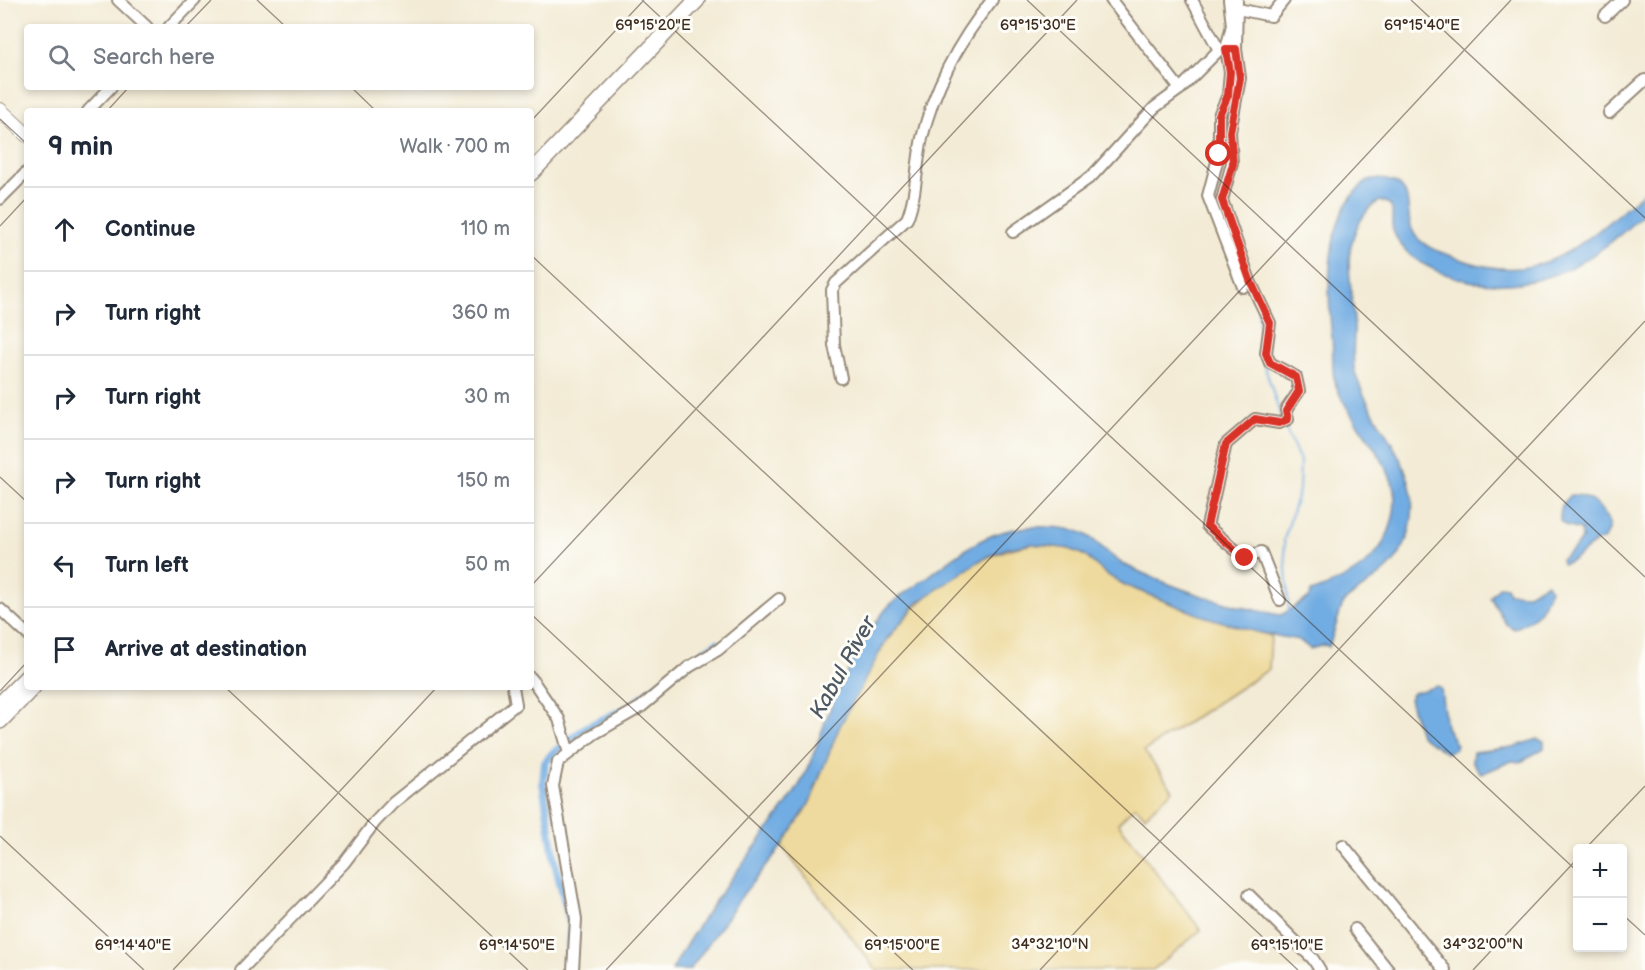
<!DOCTYPE html>
<meta charset="utf-8">
<style>
body{margin:0;font-family:"Balsamiq Sans",sans-serif;background:#f2f2f3;color:#1f2937}
.controls{position:absolute;right:18px;bottom:18px;display:grid;overflow:hidden;border-radius:6px;box-shadow:0 3px 9px #0003}
.controls button{width:54px;height:54px;display:grid;place-items:center;padding:0;border:0;border-bottom:2px solid #e0e1e3;background:#fff;color:#1f2937;font:30px sans-serif}
.stop{position:absolute;width:18px;height:18px;margin:-14px;border:4px solid #d93025;border-radius:50%;background:#fff}
.stop.end{background:#d93025;border-color:#fff;box-shadow:0 2px 6px #0008}
.list{margin:0;padding:0;list-style:none}
h2{display:flex;justify-content:space-between;align-items:center;height:78px;margin:0;padding:0 24px;font-size:26px}
h2 small{font-size:20px;font-weight:400;color:#747a83}
.list li{display:grid;grid-template-columns:39px 1fr auto;gap:18px;align-items:center;box-sizing:border-box;height:84px;padding:0 24px;border-top:2px solid #e0e1e3}
.list b{display:block;font-size:22px;white-space:nowrap}
.list em{font-size:20px;font-style:normal;color:#747a83}
.icon{flex:none;width:33px;height:33px;fill:none;stroke:currentColor;stroke-width:2;stroke-linecap:round;stroke-linejoin:round}
.map{position:relative;flex:none;width:1645px;height:970px;overflow:hidden}
.search{position:absolute;background:#fff;box-shadow:0 3px 9px #0003;left:24px;top:24px;width:510px;height:66px;display:flex;align-items:center;gap:15px;box-sizing:border-box;padding:0 21px;border-radius:6px;color:#747a83;font-size:22px}
.panel{position:absolute;background:#fff;box-shadow:0 3px 9px #0003;left:24px;top:108px;width:510px;height:582px;border-radius:6px}
.map>svg:first-child{display:block}
.sand{fill:#eeda9e;stroke:#94825e;stroke-width:1.5}
.water{fill:#71ace2;stroke:#566b80;stroke-width:1.5}
.lines{fill:none;stroke-linecap:round;stroke-linejoin:round}
.stream{stroke:#71ace2;stroke-width:2}
.canal{stroke:#71ace2;stroke-width:8}
.minor-casing{stroke:#978a7a;stroke-width:14}
.major-casing{stroke:#978a7a;stroke-width:16}
.highway-casing{stroke:#978a7a;stroke-width:18}
.minor{stroke:#fff;stroke-width:10}
.major{stroke:#fff;stroke-width:14}
.highway{stroke:#fff;stroke-width:15}
.route{stroke:#d93025;stroke-width:8}
.ticks{fill:none;stroke:#3b2a1e;stroke-width:1.5;stroke-opacity:0.45}
.labels{text-anchor:middle;stroke-width:6;stroke-linejoin:round;paint-order:stroke}
.water-label{font-size:22px;font-style:italic;fill:#4e5863;stroke:#fdfcf7}
.ticks-label{font-size:15px;text-anchor:middle;fill:#3b2a1e;stroke:#fdfcf7;stroke-width:6;stroke-linejoin:round;paint-order:stroke}
</style>
<div class="map">
<svg width="1645" height="970" viewBox="0 0 1645 970">
<rect width="100%" height="100%" fill="#fdfcf7"/>
<filter id="ink" filterUnits="userSpaceOnUse"><feTurbulence type="fractalNoise" baseFrequency=".0167" numOctaves="2"/><feDisplacementMap in="SourceGraphic" scale="12" xChannelSelector="R" yChannelSelector="G"/><feConvolveMatrix kernelMatrix="1 2 1 2 8 2 1 2 1" color-interpolation-filters="sRGB"/></filter>
<filter id="wash" filterUnits="userSpaceOnUse"><feTurbulence type="fractalNoise" baseFrequency=".008" numOctaves="4" result="noise"/><feDisplacementMap in="SourceGraphic" scale="24" xChannelSelector="R" yChannelSelector="G"/><feGaussianBlur stdDeviation="1.35" result="paint"/><feColorMatrix in="noise" values="0 0 0 0 0 0 0 0 0 0 0 0 0 0 0 0 0 1.4 0 .05"/><feComposite in="paint" operator="in"/></filter>
<g filter="url(#wash)">
<rect width="100%" height="100%" fill="#f3ebd5"/>
<!-- sand -->
<path class="sand" d="M1033 544C1051 545 1070 546 1086 557 1101 566 1110 578 1127 586 1174 606 1222 623 1271 636L1269 669 1144 751 1173 790 1145 816 1135 806 1118 823 1201 930 1153 970H876L782 846C789 831 802 819 809 804 819 785 823 764 831 744 870 652 926 563 1033 544Z"/>
<!-- water -->
<g class="water">
<path d="M1372 179C1423 178 1400 214 1415 235 1425 249 1445 253 1460 259 1544 290 1585 241 1645 191V212C1595 261 1541 295 1469 281 1447 276 1424 268 1407 252 1401 246 1392 233 1392 224 1391 215 1395 210 1388 203L1380 201C1371 205 1366 212 1361 220 1340 255 1353 285 1354 322 1355 338 1351 356 1355 372 1372 430 1429 469 1408 536 1396 572 1369 581 1343 603L1329 647 1325 645 1310 649 1299 640 1256 632 1200 615 1127 586 1107 575 1084 555 1070 549 1032 544 1008 548 984 558 917 603 887 639 839 728 809 804 782 846 744 893 690 970H672C705 907 753 853 793 795 813 766 821 727 836 695 850 666 865 635 886 609 897 596 912 589 925 579 976 539 1006 518 1073 530 1093 533 1107 556 1125 565 1173 588 1227 606 1280 615 1285 614 1299 603 1308 599L1311 592C1350 579 1384 560 1393 517 1396 503 1396 490 1390 477 1378 446 1352 422 1338 391 1330 374 1334 356 1332 338 1327 292 1323 204 1372 179Z"/>
<path d="M1571 495C1591 495 1605 509 1610 527L1605 539C1587 543 1580 561 1562 564L1561 559 1575 548 1582 538 1581 530 1566 526 1560 521 1561 506Z"/>
<path d="M1547 583 1550 589C1541 613 1537 618 1514 629L1506 624 1490 597 1500 586 1506 587 1509 593 1528 594Z"/>
<path d="M1438 686 1441 689 1446 727 1457 745 1455 749 1446 753 1420 735 1409 699 1413 693Z"/>
<path d="M1537 739 1544 741V748L1521 762 1512 761 1481 774 1472 761 1473 752 1513 747Z"/>
</g>
<g class="lines">
<!-- stream -->
<g class="stream">
<path d="M1214 199 1223 161"/>
<path d="M1258 310 1261 355 1281 417"/>
<path d="M1284 425 1300 461 1299 490 1284 540 1289 612"/>
</g>
<!-- canal -->
<path class="canal" d="M567 970 571 925 555 863 543 783 545 763 552 754 587 727 630 707 671 674 717 643"/>
</g>
</g>
<g filter="url(#ink)">
<g class="lines">
<defs>
<g id="minor">
<path d="M118 0 147 27"/>
<path d="M1111 0 1180 89"/>
<path d="M1192 0 1219 50"/>
<path d="M1229 0 1232 25 1226 49 1230 72 1228 95 1219 115V154L1208 196 1243 287"/>
<path d="M1237 0 1236 49 1240 78 1230 132 1232 163 1222 200 1250 281 1270 323 1266 353 1270 363 1296 377 1299 391 1286 410 1288 419 1279 423 1255 419 1226 444 1207 526 1245 558 1261 552 1280 600"/>
<path d="M1238 9 1271 16 1284 0"/>
<path d="M1605 16 1622 0"/>
<path d="M169 27 195 0"/>
<path d="M88 111 111 87"/>
<path d="M1609 113 1645 80"/>
<path d="M0 199 27 172"/>
<path d="M1013 232 1092 176 1154 108 1180 89 1219 50 1233 49"/>
<path d="M841 378 834 345 832 290 836 283 907 219C917 194 916 165 922 138 934 88 960 40 992 0"/>
<path d="M0 609 27 634"/>
<path d="M531 678 559 719 569 753"/>
<path d="M1343 845 1445 970"/>
<path d="M1249 895 1313 959 1320 970"/>
<path d="M1355 929 1388 970"/>
<path d="M241 970 344 863 375 822 393 803 516 704 513 687"/>
<path d="M573 970 576 919 553 786 558 762 594 734 641 707 689 667 718 650 779 599"/>
</g>
<path id="major" d="M0 110 27 135"/>
<g id="highway">
<path d="M531 173 697 0"/>
<path d="M0 704 27 677"/>
<path d="M0 721 33 687"/>
</g>
</defs>
<!-- minor casing -->
<use href="#minor" class="minor-casing"/>
<!-- major casing -->
<use href="#major" class="major-casing"/>
<!-- highway casing -->
<use href="#highway" class="highway-casing"/>
<!-- minor -->
<use href="#minor" class="minor"/>
<!-- major -->
<use href="#major" class="major"/>
<!-- highway -->
<use href="#highway" class="highway"/>
</g>
</g>
<g class="lines" filter="url(#ink)">
<!-- route -->
<path class="route" d="M1219 154V115L1228 95 1230 72 1226 49H1236L1240 78 1230 132 1233 164 1222 200 1250 280 1270 323 1266 353 1270 363 1296 377 1299 391 1286 411 1288 419 1279 423 1255 419 1226 444 1207 526 1245 558"/>
</g>
<!-- ticks -->
<path class="ticks" d="M257 0 286 27M642 0 1578 872M1027 0 1645 577M1411 0 1645 218M185 27 211 0M351 87 376 111M107 111 129 87M0 119 27 144M531 121 644 0M0 226 27 197M531 255 1298 970M0 477 27 502M531 586 1077 0M531 614 913 970M225 687 528 970M0 691 27 662M0 836 144 970M1586 848 1645 786M1622 914 1645 935M173 970 437 687M606 970 1511 0M1040 970 1645 321M1473 970 1578 858"/>
<g class="labels">
<!-- water labels -->
<g class="water-label">
<text transform="translate(842 667) rotate(-61)" y="8">Kabul River</text>
</g>
</g>
<g class="ticks-label">
<text x="653" y="30">69°15'20"E</text>
<text x="1038" y="30">69°15'30"E</text>
<text x="1422" y="30">69°15'40"E</text>
<text x="1050" y="949">34°32'10"N</text>
<text x="1483" y="949">34°32'00"N</text>
<text x="133" y="950">69°14'40"E</text>
<text x="517" y="950">69°14'50"E</text>
<text x="902" y="950">69°15'00"E</text>
<text x="1287" y="950">69°15'10"E</text>
</g>
</svg>
<div class="controls">
<button>+</button>
<button>−</button>
</div>
<div class="stop" style="left:1219px;top:154px"></div>
<div class="stop end" style="left:1245px;top:558px"></div>
<div class="search"><svg class="icon" aria-label="search" viewBox="0 0 24 24"><circle cx="10" cy="10" r="6"/><path d="M15 15l6 6"/></svg>Search here</div>
<section class="panel">
<h2>9 min<small>Walk · 700 m</small></h2>
<ul class="list">
<li><svg class="icon" aria-label="ahead" viewBox="0 0 24 24"><path d="M12 20V5M6 11l6-6 6 6"/></svg><div><b>Continue</b></div><em>110 m</em></li>
<li><svg class="icon" aria-label="right" viewBox="0 0 24 24"><path d="M7 20v-9h11M14 6l5 5-5 5"/></svg><div><b>Turn right</b></div><em>360 m</em></li>
<li><svg class="icon" aria-label="right" viewBox="0 0 24 24"><path d="M7 20v-9h11M14 6l5 5-5 5"/></svg><div><b>Turn right</b></div><em>30 m</em></li>
<li><svg class="icon" aria-label="right" viewBox="0 0 24 24"><path d="M7 20v-9h11M14 6l5 5-5 5"/></svg><div><b>Turn right</b></div><em>150 m</em></li>
<li><svg class="icon" aria-label="left" viewBox="0 0 24 24"><path d="M17 20v-9H6M10 6l-5 5 5 5"/></svg><div><b>Turn left</b></div><em>50 m</em></li>
<li><svg class="icon" aria-label="arrive" viewBox="0 0 24 24"><path d="M6 21V4h12l-3 4 3 4H6"/></svg><div><b>Arrive at destination</b></div></li>
</ul>
</section>
</div>
